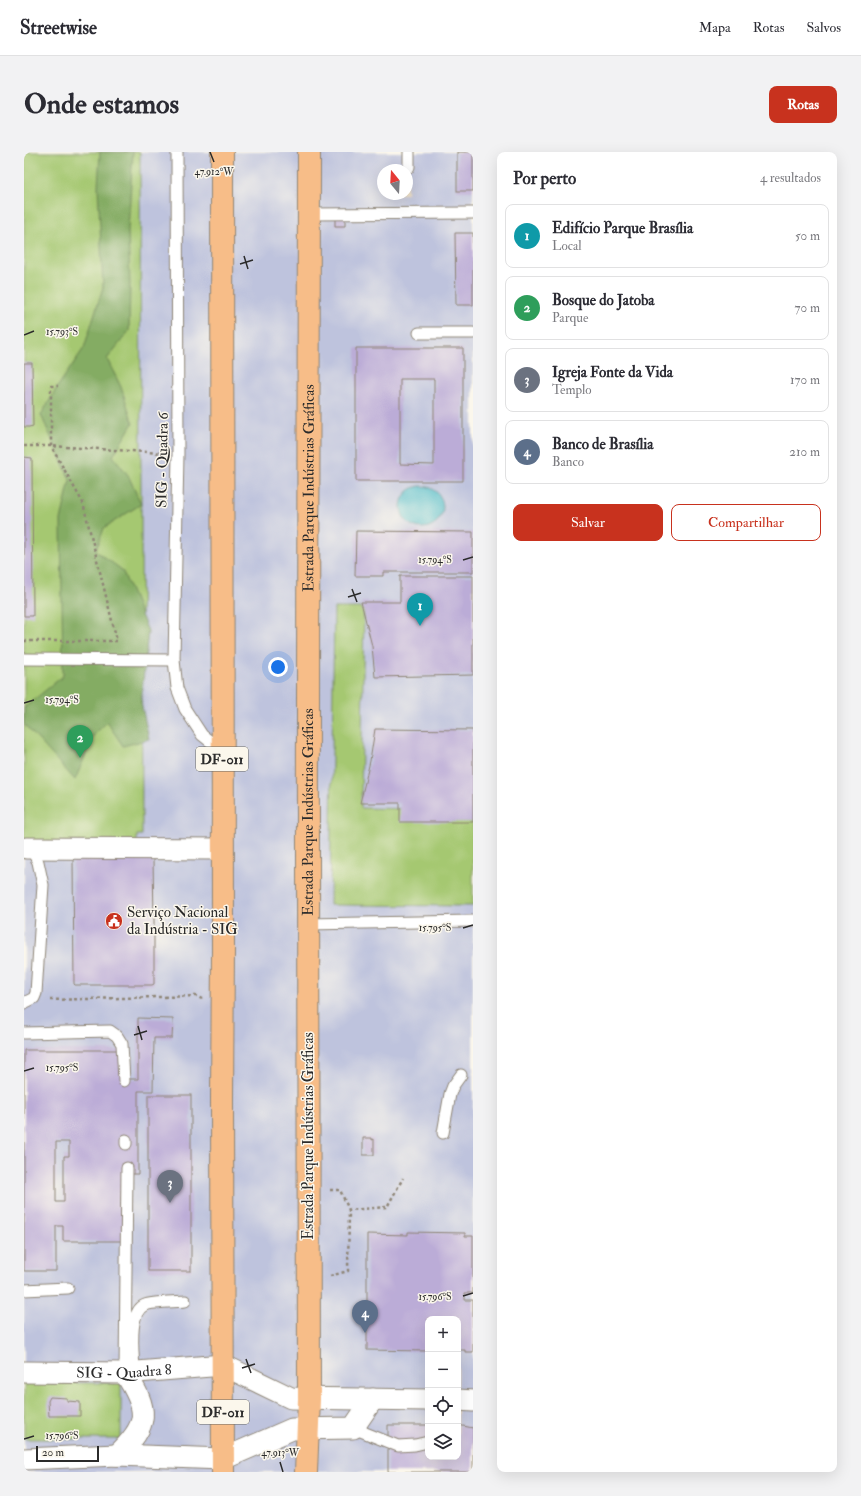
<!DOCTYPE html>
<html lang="pt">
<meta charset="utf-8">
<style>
body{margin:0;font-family:"IM FELL Double Pica",serif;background:#f2f2f3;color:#2b2b33}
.controls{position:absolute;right:12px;bottom:12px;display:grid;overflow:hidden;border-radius:8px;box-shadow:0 4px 16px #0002}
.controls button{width:36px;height:36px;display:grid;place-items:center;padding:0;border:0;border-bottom:1px solid #e1e1e2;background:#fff;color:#2b2b33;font:20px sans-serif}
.compass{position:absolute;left:353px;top:12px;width:36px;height:36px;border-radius:50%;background:#fff;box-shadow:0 4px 16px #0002;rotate:342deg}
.scale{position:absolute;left:12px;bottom:10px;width:63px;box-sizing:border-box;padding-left:4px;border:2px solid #2b2b2b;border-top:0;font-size:11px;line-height:14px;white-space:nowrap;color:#2b2b2b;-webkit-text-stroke:3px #fbf7ec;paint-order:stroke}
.you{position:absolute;left:254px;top:515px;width:14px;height:14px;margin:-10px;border:3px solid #fff;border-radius:50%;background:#1a73e8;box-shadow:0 0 0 6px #1a73e833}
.badge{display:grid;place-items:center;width:26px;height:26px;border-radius:50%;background:#c8321e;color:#fff;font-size:13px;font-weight:700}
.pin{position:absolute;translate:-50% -33px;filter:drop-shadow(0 1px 2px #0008)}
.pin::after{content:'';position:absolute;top:21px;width:14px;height:12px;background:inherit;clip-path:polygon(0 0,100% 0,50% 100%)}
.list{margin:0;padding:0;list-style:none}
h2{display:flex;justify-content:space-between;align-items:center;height:52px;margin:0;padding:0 16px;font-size:17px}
h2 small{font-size:13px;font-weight:400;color:#7c7c81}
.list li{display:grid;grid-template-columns:26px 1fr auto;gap:12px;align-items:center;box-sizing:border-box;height:64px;margin:0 8px 8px;padding:0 8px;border:1px solid #e1e1e2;border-radius:8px}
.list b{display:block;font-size:15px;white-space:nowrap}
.list p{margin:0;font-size:13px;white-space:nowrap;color:#7c7c81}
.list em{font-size:13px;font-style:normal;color:#7c7c81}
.actions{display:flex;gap:8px;padding:12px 16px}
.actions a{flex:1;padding:9px 0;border:1px solid #c8321e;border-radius:8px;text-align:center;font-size:14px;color:#c8321e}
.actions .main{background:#c8321e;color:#fff}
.icon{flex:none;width:22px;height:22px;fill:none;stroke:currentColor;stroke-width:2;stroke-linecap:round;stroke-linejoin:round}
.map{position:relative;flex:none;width:449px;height:1320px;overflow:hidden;border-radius:8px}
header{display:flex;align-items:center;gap:24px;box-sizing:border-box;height:56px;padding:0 20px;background:#fff;border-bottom:1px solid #e1e1e2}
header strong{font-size:19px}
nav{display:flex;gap:22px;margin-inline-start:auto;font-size:14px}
.intro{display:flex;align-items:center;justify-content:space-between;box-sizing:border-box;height:96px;padding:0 24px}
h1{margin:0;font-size:28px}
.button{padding:10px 18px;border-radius:8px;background:#c8321e;color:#fff;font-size:14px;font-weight:700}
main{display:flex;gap:24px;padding:0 24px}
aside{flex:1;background:#fff;border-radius:8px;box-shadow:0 4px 16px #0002}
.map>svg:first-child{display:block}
.industrial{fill:#bec3dd;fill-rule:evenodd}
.green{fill:#a5c871;stroke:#687a4e}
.forest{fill:#84ac63;stroke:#586c47}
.water{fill:#4fbbc9;stroke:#3d737a}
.building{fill:#bbacd7;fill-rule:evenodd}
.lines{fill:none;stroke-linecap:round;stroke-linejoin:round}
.lane-casing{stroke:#8e8576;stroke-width:13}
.street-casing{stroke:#8e8576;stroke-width:23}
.primary-casing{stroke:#8e8576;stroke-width:24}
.path{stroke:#8e8576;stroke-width:2.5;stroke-dasharray:3 3;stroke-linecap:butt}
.lane{stroke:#fff;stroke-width:11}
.street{stroke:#fff;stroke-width:21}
.primary{stroke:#f7bd88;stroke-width:22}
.ticks{fill:none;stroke:#2b2b2b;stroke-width:1.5}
.labels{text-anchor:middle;stroke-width:3;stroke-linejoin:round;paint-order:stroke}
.shield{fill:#fbf7ec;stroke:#696865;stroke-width:1}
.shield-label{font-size:14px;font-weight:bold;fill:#2b2b2b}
.street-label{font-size:15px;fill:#2b2b2b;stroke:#fbf7ec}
.poi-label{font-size:15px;fill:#2b2b2b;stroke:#fbf7ec;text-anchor:start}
.ticks-label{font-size:10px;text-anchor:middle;fill:#2b2b2b;stroke:#fbf7ec;stroke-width:3;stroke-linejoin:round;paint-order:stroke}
</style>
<header>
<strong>Streetwise</strong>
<nav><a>Mapa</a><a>Rotas</a><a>Salvos</a></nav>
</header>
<div class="intro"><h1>Onde estamos</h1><a class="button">Rotas</a></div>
<main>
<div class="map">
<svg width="449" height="1320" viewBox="0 0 449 1320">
<rect width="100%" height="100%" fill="#fbf7ec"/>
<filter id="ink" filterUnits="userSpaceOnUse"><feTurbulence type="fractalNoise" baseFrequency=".025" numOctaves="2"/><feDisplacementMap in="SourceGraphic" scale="8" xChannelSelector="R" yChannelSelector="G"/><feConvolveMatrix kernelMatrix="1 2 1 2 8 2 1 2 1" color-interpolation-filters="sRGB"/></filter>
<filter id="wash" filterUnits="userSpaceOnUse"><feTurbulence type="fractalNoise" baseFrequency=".012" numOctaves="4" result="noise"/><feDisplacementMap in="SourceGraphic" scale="16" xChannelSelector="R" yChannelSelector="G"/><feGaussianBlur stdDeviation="0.9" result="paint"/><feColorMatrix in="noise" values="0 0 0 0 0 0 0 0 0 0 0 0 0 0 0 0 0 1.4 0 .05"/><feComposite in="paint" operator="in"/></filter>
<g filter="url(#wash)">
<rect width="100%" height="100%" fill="#f1dfc0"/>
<!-- industrial -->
<path class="industrial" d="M0 0H449V1320H0ZM359 18H383V42H359ZM404 1167H434V1305H404Z"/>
<!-- green -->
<g class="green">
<path d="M0 0H116L118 683H113V695L0 696Z"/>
<path d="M310 456H340L337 656 449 658V754L306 753Z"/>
<rect x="0" y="1231" width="97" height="56"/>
</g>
<!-- forest -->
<path class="forest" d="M76 0H109L104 78 106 131 105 179 83 207 97 235 109 271 89 304 104 323 117 352 80 376 72 399 98 418 124 479 117 550 125 587 99 594 83 570 70 583 51 628 0 572V556L39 524 37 368 46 328 17 263 34 234 60 196 79 135 74 35Z"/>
<!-- water -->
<circle class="water" cx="398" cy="355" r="21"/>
<g id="blocks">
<!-- building -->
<g class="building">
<rect x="433" y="0" width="16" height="39"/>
<path d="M321 63V74H311V64Z"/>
<path d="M431 81H449V153H432Z"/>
<path d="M332 196H439V329H332ZM376 227H410V313L376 312Z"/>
<path d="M0 211H8L9 274 5 275H0Z"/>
<path d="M0 305 8 306 9 464H0Z"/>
<path d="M332 379 449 380V420H359V424H331Z"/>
<path d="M376 424H449V523L351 525 348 494 337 450H376Z"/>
<path d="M351 577 449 578V670H376V651H336L346 609Z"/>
<path d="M51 706H128L129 708 130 769V832L128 833H51L50 832 49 708Z"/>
<path d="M114 866 149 867 148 886H130L129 939H114V1022H101V1089H39V1074H32V1119H0V898H103V927H114ZM32 990H45V1004H40V1050H32Z"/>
<rect x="124" y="943" width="43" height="176"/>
<path d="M339 986H348V988L350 987V1003H339Z"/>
<path d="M384 1080 441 1081V1084H449V1141H441V1148H449V1200H441V1198H434V1167H404V1198L403 1199 343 1198V1082L384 1083Z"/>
<path d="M26 1245 43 1246V1249L56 1250V1264H25L24 1249Z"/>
<path d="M364 1273H404V1305H434V1273L449 1276V1320H364Z"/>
</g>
</g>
</g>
<g filter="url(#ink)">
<use href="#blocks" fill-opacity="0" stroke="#8e8576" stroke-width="1"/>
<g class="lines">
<defs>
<g id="lane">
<path d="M153 0 154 302 150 508 153 536 161 557 178 583 198 599"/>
<path d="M385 15V0"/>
<path d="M285 62 449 61"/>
<path d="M395 181H449"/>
<path d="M0 507 150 508"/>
<path d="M284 772 449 769"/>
<path d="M0 851 10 846 12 841 19 733 14 710 10 702 2 696"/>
<path d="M0 881 86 879 93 884 98 892 100 929"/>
<path d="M419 981 426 942 429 934 437 923"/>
<path d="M102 988V992"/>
<path d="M0 1138 44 1136"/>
<path d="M110 1220C110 1205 103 1160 121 1153 128 1150 152 1150 161 1149"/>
<path d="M101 1221 103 1016"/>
<path d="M329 1276 374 1294 391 1293 404 1290"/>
</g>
<g id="street">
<path d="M2 696 198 697"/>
<path id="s1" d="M0 1220 101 1221 199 1213 267 1246 404 1248"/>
<path d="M434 1248 449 1249"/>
<path d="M93 1303C126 1272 125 1258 101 1221"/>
<path d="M0 1307 93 1303 199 1307 268 1277 329 1276 349 1247"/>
</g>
<g id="primary">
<path d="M198 0 199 797 198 948 199 1320"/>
<path id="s2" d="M282 1320 285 1247C282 831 285 416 285 0"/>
</g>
</defs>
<!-- lane casing -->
<use href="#lane" class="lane-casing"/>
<!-- street casing -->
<use href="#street" class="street-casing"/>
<!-- primary casing -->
<use href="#primary" class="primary-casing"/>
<!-- path -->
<g class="path">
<path d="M0 294H27L138 301"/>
<path d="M0 489H93L59 351 27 294V234H34"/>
<path d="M26 848 172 844 178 847"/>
<path d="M306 1038H316L325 1058"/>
<path d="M306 1124 324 1119 325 1058 363 1055 379 1026"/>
</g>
<!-- lane -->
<use href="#lane" class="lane"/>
<!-- street -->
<use href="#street" class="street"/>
<!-- primary -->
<use href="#primary" class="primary"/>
</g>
</g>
<!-- ticks -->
<path class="ticks" d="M186 0 190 10M220 104 224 117M216 112 229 108M0 183 10 179M439 408 449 405M328 437 333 450M324 445 337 441M0 551 10 548M439 776 449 773M114 874 118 888M110 883 123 879M0 919 10 916M439 1144 449 1141M222 1207 227 1221M218 1216 231 1212M0 1287 10 1284M256 1310 259 1320"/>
<!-- icons -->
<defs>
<symbol id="civic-disc" viewBox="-11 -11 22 22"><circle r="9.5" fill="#c8321e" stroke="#fbf7ec"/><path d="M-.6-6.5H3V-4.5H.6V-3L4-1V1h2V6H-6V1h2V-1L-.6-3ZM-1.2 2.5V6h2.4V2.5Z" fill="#fff"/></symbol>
</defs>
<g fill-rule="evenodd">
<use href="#civic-disc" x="80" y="759" width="20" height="20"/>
</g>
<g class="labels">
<!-- shield labels -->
<g class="shield">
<rect x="172" y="595" width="52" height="24" rx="3"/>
<rect x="173" y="1248" width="52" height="24" rx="3"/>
</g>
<g class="shield-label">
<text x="198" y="612">DF-011</text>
<text x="199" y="1265">DF-011</text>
</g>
<!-- street labels -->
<g class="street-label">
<text transform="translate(138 308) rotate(-89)" y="5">SIG - Quadra 6</text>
<text dy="5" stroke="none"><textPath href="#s2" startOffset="984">Estrada Parque Indústrias Gráficas</textPath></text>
<text dy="5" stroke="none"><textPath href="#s2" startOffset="660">Estrada Parque Indústrias Gráficas</textPath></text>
<text transform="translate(284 984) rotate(-90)" y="5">Estrada Parque Indústrias Gráficas</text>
<text dy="5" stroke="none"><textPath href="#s1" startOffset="100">SIG - Quadra 8</textPath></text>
</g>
<!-- poi labels -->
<g class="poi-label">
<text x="103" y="765">Serviço Nacional<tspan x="103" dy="17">da Indústria - SIG</tspan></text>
</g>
</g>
<g class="ticks-label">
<text x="190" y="23">47.912°W</text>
<text x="38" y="183">15.793°S</text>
<text x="411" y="411">15.794°S</text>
<text x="38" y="551">15.794°S</text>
<text x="411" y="779">15.795°S</text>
<text x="38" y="919">15.795°S</text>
<text x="411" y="1148">15.796°S</text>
<text x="38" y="1287">15.796°S</text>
<text x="256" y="1304">47.913°W</text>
</g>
</svg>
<div class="controls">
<button>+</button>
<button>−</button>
<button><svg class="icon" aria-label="locate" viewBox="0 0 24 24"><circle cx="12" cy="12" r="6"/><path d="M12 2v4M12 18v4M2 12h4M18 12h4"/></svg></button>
<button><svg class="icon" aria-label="layers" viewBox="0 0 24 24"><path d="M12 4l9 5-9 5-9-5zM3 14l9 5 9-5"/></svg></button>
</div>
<svg class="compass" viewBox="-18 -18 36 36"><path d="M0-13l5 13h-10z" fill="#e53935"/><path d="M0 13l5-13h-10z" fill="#7c7c81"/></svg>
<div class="scale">20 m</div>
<div class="you"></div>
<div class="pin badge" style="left:396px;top:474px;background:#0f9aa8">1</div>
<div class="pin badge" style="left:56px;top:606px;background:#2e9e5b">2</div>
<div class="pin badge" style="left:146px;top:1051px;background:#6b7280">3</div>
<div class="pin badge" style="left:341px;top:1181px;background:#5c6f8a">4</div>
</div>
<aside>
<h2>Por perto<small>4 resultados</small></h2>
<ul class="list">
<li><span class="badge" style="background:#0f9aa8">1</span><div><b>Edifício Parque Brasília</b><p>Local</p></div><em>50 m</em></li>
<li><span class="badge" style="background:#2e9e5b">2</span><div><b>Bosque do Jatoba</b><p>Parque</p></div><em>70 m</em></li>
<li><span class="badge" style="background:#6b7280">3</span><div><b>Igreja Fonte da Vida</b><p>Templo</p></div><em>170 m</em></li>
<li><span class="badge" style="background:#5c6f8a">4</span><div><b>Banco de Brasília</b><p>Banco</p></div><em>210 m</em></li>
</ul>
<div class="actions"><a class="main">Salvar</a><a>Compartilhar</a></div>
</aside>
</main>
